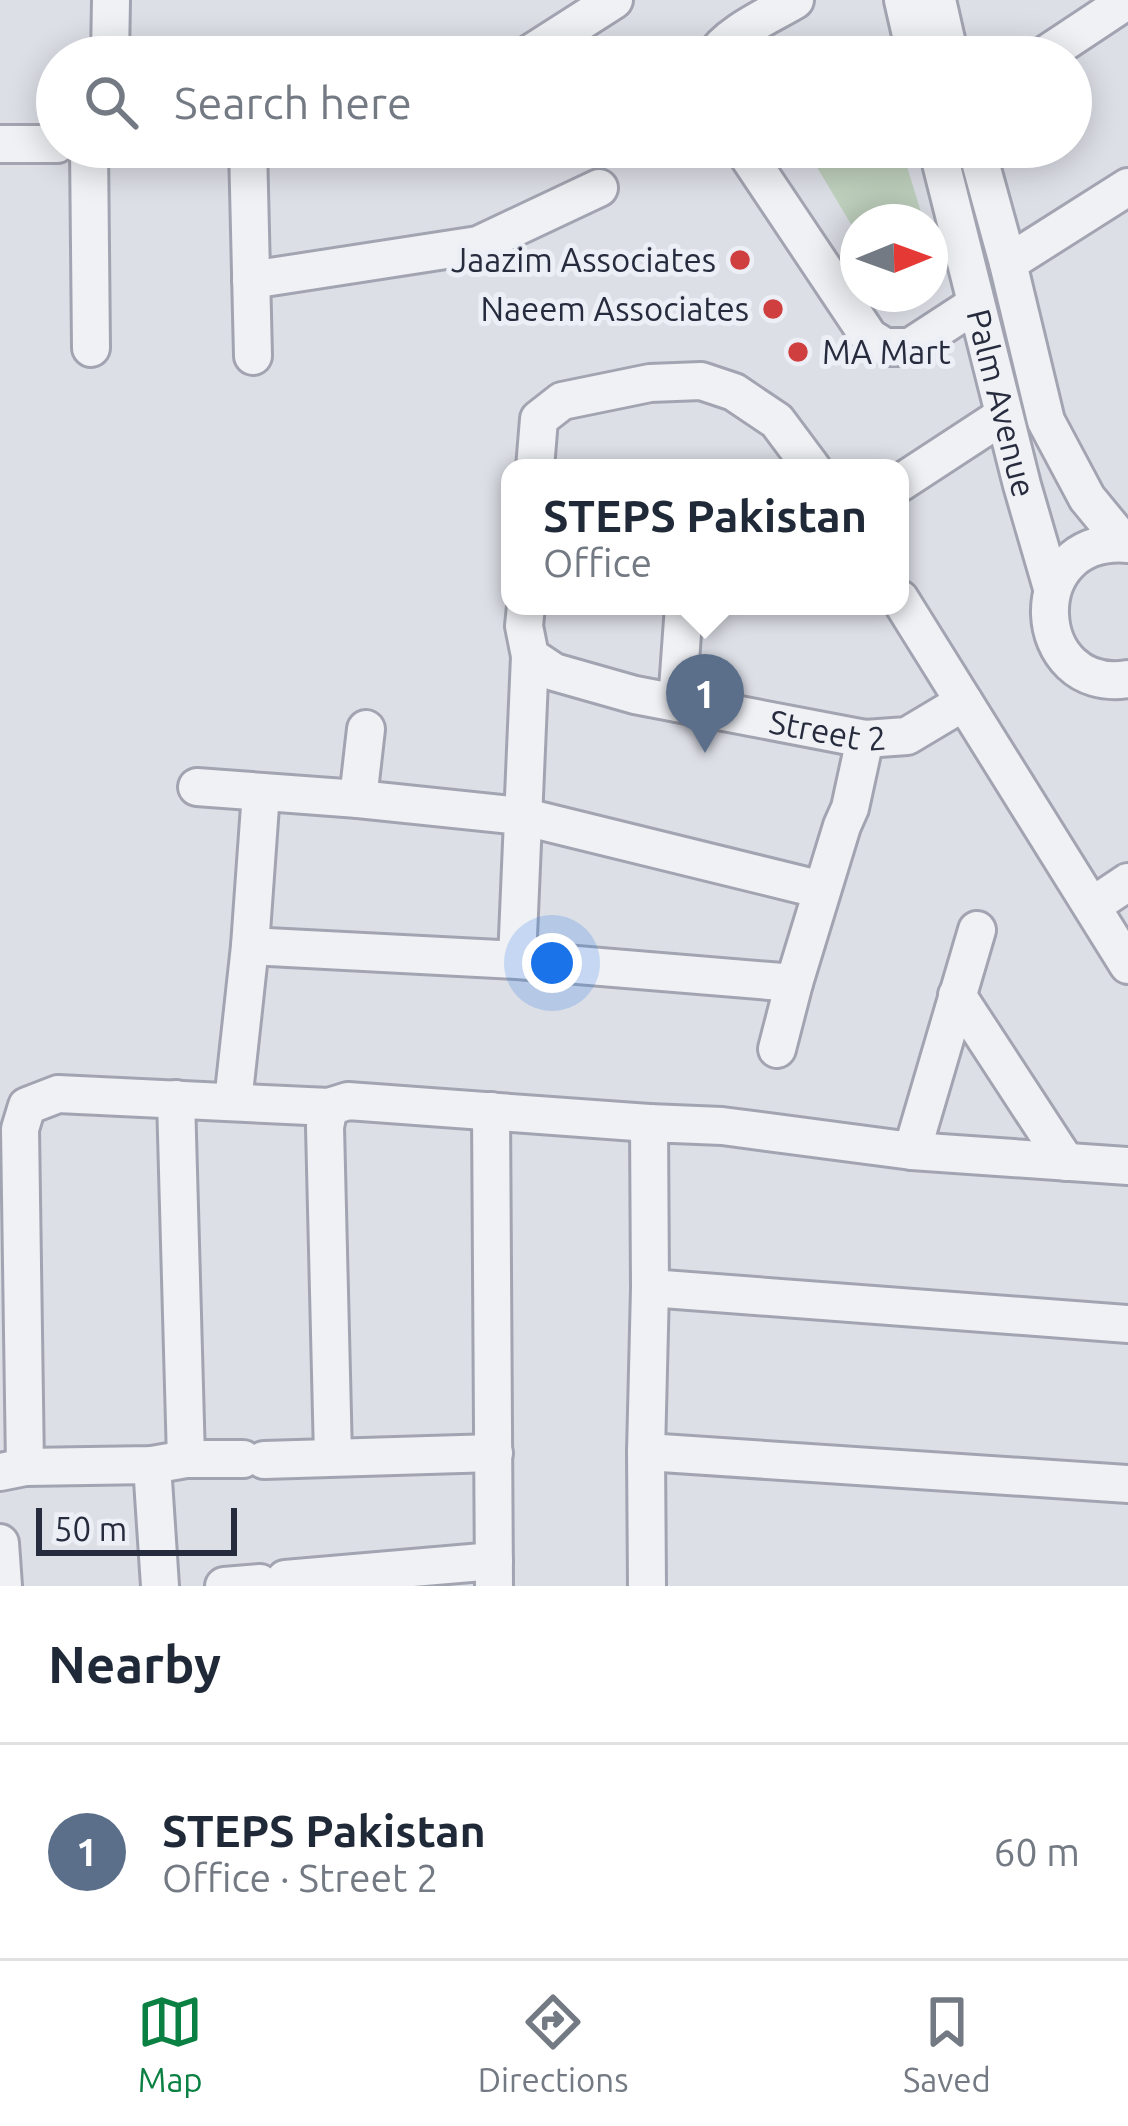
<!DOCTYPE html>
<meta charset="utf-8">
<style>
body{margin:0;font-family:Ubuntu,sans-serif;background:#f2f2f3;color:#1f2937}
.compass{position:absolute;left:840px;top:204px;width:108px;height:108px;border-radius:50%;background:#fff;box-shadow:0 6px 30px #0003;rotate:89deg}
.scale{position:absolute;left:36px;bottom:30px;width:201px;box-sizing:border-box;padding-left:12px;border:6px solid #262b3e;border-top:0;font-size:33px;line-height:42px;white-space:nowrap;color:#262b3e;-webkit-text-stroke:9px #eceff5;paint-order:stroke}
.you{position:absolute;left:552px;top:963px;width:42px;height:42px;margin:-30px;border:9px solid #fff;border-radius:50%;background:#1a73e8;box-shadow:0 0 0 18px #1a73e833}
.badge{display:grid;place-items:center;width:78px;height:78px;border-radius:50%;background:#0b8043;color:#fff;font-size:39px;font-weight:700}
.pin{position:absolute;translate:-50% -99px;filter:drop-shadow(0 3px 6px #0008)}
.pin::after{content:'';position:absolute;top:63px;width:42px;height:36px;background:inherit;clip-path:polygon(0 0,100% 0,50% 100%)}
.popup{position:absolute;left:501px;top:459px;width:408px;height:156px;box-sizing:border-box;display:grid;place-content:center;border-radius:24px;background:#fff;filter:drop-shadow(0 3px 9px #0005);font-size:39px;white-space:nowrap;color:#747a83}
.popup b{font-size:45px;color:#1f2937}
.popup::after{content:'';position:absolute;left:50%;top:100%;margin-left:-24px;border:24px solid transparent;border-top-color:#fff}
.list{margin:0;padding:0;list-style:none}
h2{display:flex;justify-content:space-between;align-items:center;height:156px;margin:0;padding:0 48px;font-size:51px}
h2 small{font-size:39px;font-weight:400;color:#747a83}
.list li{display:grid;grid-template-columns:78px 1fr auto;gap:36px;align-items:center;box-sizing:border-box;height:216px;padding:0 48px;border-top:3px solid #e0e1e3}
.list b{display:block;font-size:45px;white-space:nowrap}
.list p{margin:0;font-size:39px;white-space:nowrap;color:#747a83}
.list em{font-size:39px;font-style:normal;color:#747a83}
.icon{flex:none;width:66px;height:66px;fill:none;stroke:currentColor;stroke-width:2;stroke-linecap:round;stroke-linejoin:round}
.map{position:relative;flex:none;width:1128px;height:1586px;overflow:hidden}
.search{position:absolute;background:#fff;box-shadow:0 6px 30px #0003;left:36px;right:36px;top:36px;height:132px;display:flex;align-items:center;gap:30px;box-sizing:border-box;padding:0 42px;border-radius:66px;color:#747a83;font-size:45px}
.sheet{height:372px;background:#fff}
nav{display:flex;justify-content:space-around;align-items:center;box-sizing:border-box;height:168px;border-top:3px solid #e0e1e3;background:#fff;font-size:33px;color:#747a83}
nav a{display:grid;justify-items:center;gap:6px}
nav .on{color:#0b8043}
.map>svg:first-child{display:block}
.green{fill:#c0d1be}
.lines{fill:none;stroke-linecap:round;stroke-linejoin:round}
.minor-casing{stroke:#a2a5b1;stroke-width:42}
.minor{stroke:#f0f1f5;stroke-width:36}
.poi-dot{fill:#cf3f3f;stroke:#eceff5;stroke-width:4.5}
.labels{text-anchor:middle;stroke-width:10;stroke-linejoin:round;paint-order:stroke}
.poi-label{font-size:33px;fill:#262b3e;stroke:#eceff5;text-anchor:end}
.street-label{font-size:33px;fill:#262b3e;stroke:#eceff5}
</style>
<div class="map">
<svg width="1128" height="1586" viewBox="0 0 1128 1586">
<rect width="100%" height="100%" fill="#dddfe7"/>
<!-- green -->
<path class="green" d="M805 147H901L924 222H858V236Z"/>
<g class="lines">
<defs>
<g id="minor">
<path d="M903 0 916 57"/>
<path d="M937 0 950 57"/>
<path d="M110 57 111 0"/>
<path d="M525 57 614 0"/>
<path d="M714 57C726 34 772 14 795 0"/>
<path d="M1042 57 1128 0"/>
<path d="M0 144H57"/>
<path d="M89 147 91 348"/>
<path d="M248 147 253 356"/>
<path d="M742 147 869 337 885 347H910L976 304"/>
<path id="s1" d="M937 147 1022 485 1052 588"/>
<path d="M976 147 1008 263 1046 421 1087 498 1124 543"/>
<path d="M1008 263 1128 187"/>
<path d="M251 280 478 245 599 188"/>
<path d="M535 468 539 419 562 401 650 383 701 381 734 392 777 421 812 468"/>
<path d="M900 483 1004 415"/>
<path d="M1128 544C1019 535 1029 695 1128 679"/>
<path d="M900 599 1128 965"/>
<path id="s2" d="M526 606 524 626 530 656 554 672 635 695 865 739 907 736 964 702"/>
<path d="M677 703 684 606"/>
<path d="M197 787 358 799 521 816 822 890"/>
<path d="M358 799 366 729"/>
<path d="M1092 906 1128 882"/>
<path d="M250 946 517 960 794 983"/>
<path d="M517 960 530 656"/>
<path d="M957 995 1066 1162"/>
<path d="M777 1049 794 983 842 826 850 808 865 739"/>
<path d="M176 1099 186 1459"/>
<path d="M233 1102 250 946 261 792"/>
<path d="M329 1107 325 1127 333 1456"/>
<path d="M491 1111 494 1586"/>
<path d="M912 1151 977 930"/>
<path d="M650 1288 1128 1324"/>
<path d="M646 1452 1128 1484"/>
<path d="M264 1460 494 1453"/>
<path d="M152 1465 160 1586"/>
<path d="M25 1467 20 1129 27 1106 58 1094 329 1107 348 1101 649 1123"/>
<path d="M0 1472 25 1467 152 1465 186 1459H243"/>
<path d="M0 1543 3 1586"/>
<path d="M285 1579 494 1561"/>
<path d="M224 1586 260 1583"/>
<path d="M647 1586 646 1452 650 1288 649 1123 722 1126 912 1151 1128 1166"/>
</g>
</defs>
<!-- minor casing -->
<use href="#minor" class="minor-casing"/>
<!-- minor -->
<use href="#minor" class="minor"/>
</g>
<!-- markers -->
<g class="poi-dot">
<circle cx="740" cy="260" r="12"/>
<circle cx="773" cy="309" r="12"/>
<circle cx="798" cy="352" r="12"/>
</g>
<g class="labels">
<!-- poi labels -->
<g class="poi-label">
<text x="716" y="272">Jaazim Associates</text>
<text x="749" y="321">Naeem Associates</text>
<text x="822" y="364" text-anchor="start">MA Mart</text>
</g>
<!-- street labels -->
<g class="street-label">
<text dy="12" stroke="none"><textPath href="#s1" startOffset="264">Palm Avenue</textPath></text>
<text dy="12" stroke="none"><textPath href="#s2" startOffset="360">Street 2</textPath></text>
</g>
</g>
</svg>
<svg class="compass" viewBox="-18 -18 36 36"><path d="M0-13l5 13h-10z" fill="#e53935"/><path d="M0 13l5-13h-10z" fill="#747a83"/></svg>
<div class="scale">50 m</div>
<div class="you"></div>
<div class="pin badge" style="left:705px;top:753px;background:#5c6f8a">1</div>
<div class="popup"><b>STEPS Pakistan</b>Office</div>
<div class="search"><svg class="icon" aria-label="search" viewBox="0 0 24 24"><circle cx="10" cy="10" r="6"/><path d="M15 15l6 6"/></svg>Search here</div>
</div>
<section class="sheet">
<h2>Nearby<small></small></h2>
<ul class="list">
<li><span class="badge" style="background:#5c6f8a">1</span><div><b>STEPS Pakistan</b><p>Office · Street 2</p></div><em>60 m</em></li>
</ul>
</section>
<nav>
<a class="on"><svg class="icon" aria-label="map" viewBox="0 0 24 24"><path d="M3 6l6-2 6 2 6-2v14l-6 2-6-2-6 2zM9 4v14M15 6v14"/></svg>Map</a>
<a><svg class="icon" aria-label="directions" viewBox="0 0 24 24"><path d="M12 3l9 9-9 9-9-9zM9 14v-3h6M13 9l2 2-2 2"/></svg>Directions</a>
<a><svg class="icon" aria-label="saved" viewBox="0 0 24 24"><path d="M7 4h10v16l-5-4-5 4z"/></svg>Saved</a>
</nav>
